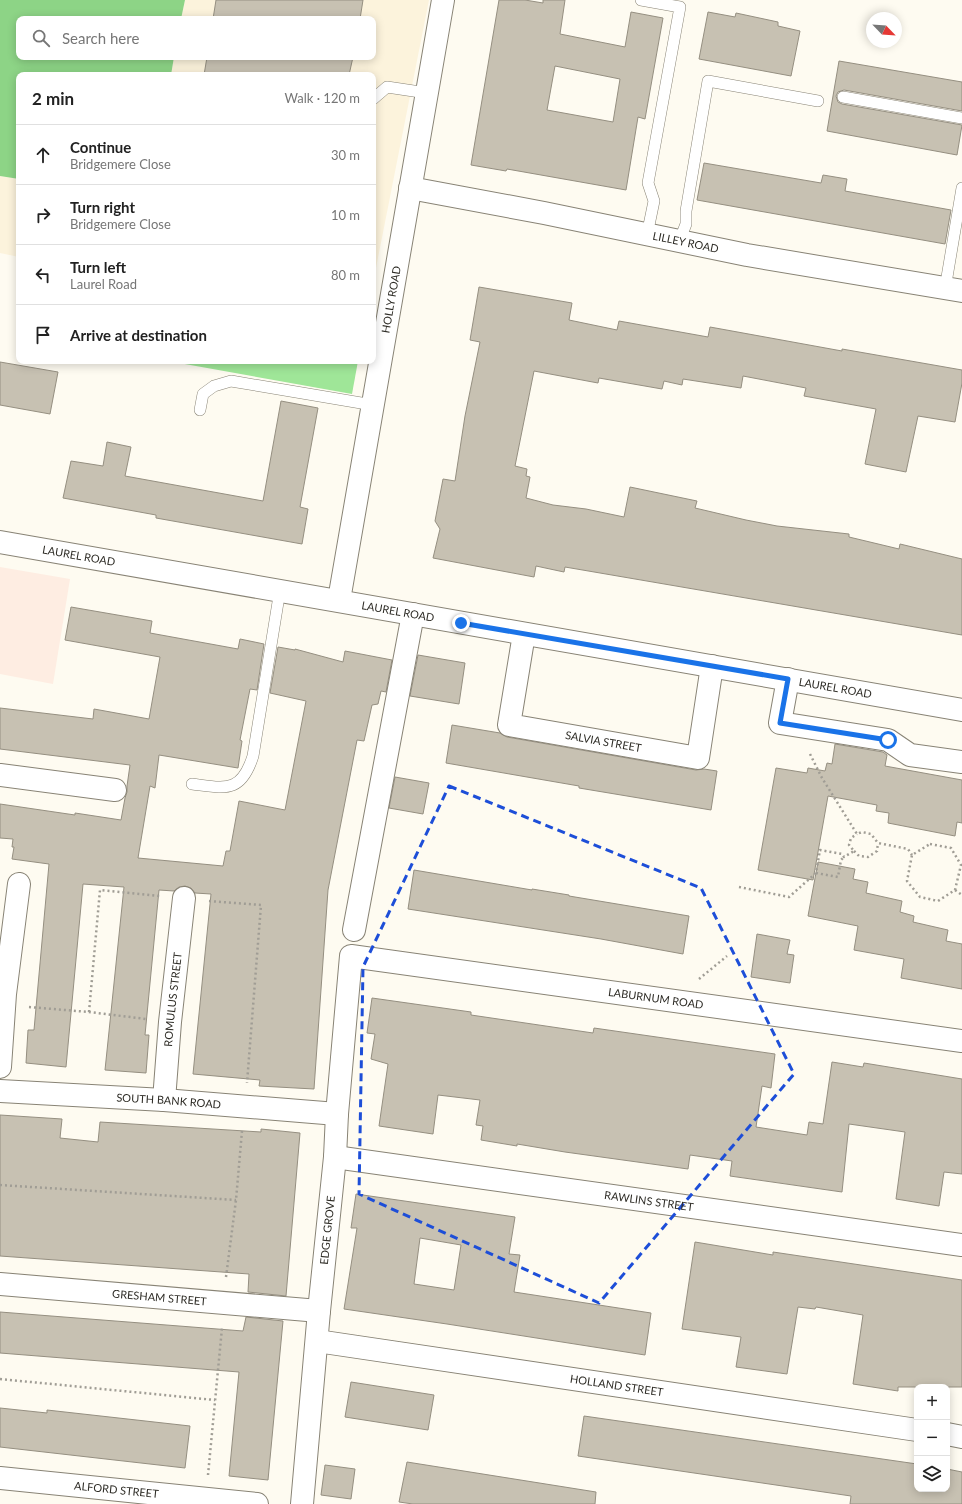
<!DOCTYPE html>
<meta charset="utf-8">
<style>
body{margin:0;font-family:Lato,sans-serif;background:#f6f6f6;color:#222}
.controls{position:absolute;right:12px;bottom:12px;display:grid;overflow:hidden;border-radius:8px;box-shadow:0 2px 10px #0003}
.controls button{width:36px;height:36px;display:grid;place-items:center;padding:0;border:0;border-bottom:1px solid #e0e0e0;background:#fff;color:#222;font:20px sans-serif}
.compass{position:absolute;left:866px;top:12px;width:36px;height:36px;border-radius:50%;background:#fff;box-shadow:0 2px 10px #0003;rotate:115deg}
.stop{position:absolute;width:12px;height:12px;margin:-9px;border:3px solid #1a73e8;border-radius:50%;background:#fff}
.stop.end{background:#1a73e8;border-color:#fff;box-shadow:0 1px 4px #0008}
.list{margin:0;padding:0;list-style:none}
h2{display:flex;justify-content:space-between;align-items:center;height:52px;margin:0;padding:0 16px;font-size:17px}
h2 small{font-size:13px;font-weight:400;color:#767676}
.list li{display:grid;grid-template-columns:26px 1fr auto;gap:12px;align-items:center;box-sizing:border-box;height:60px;padding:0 16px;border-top:1px solid #e0e0e0}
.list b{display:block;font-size:15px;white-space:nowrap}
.list p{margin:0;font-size:13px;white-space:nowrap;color:#767676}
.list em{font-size:13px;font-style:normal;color:#767676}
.icon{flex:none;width:22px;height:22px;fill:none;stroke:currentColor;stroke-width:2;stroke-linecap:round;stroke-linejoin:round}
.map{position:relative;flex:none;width:962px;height:1504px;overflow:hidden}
.search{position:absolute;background:#fff;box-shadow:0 2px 10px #0003;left:16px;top:16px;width:360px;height:44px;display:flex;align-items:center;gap:10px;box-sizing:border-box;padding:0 14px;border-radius:8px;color:#767676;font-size:15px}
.panel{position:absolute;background:#fff;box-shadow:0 2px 10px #0003;left:16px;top:72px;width:360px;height:292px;border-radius:8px}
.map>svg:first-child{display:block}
.commercial{fill:#feede2}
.built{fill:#fcf3dc}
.green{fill:#9fe698}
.forest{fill:#8dd486}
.building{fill:#c7c1b2;stroke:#958f81;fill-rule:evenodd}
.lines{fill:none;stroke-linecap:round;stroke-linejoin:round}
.lane-casing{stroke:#888375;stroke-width:12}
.street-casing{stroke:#888375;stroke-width:24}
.path{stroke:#a09d95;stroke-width:2.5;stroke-dasharray:2 3;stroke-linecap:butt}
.lane{stroke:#fff;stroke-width:11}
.street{stroke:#fff;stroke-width:22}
.route{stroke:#1a73e8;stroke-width:5}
.marked{fill:none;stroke:#1d4ed8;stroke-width:3;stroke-dasharray:8 5;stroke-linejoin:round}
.labels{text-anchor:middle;stroke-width:3.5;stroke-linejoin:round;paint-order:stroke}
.street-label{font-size:11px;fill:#2e2c26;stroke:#fefbf1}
</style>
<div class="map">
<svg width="962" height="1504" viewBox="0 0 962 1504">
<rect width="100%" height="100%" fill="#fefbf1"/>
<!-- commercial -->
<path class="commercial" d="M0 567 70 579 53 684 0 674Z"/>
<!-- built -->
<g class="built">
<path d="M185 0H429L373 283V75H171L174 57H373V19H181Z"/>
<path d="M0 176 19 179V257L0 253Z"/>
</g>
<!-- green -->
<path class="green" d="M168 361H358L352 394Z"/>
<!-- forest -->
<path class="forest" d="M0 0H185L181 19H19V57H174L171 75H19V179L0 176Z"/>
<!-- building -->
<g class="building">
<path d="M216 0H363L360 19H213Z"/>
<path d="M499 0H525L543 3V0H565L560 34 625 47 631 12 663 18 645 119 638 117 626 190 507 169 506 171 471 165ZM555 66 620 79 613 122 547 110Z"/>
<path d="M708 12 735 17 736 13 778 22V26L800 31 791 76 699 59Z"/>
<path d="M207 57H353L349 75H204Z"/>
<path d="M839 61 962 82V111L844 90 838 92 836 96 838 102 842 104 962 125 957 155 827 131Z"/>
<path d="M704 163 821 183 823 175 847 179 845 191 951 210 945 244 697 200Z"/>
<path d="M479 287 572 303 569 320 617 330 619 321 708 337 710 327 842 351V349L962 370V383L955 422 918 416 906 472 865 464 876 409 804 396 806 388 743 376 741 388 683 379 682 385 664 381 662 389 599 378 598 383 534 371 515 466 527 469 526 476 530 477 526 498 553 505 586 509 624 517 630 487 697 501 695 508 746 520 777 526 849 534V537L899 549 900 544 962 559V635L565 567 564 572 536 566 534 577 433 558 440 529 435 521 443 479 455 481 465 416 480 342 470 340Z"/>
<path d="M0 362 58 372 50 414 0 405Z"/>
<path d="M281 401 318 408 300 507 308 509 302 544 156 518V515L63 498 71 461 103 466 107 442 131 447 125 476 263 501Z"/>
<path d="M71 607 152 621 150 633 238 649 240 639 264 644 257 690 250 689 240 740 242 741 238 768 159 755 155 788 150 786 138 858 223 866 226 851H230L239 801 285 810 306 701 270 693 278 647 295 650V649L343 662 345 651 392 660 386 692 381 691 378 704 372 705 364 741 357 740 328 890 314 1089 259 1086 260 1080 193 1074 211 894 195 893 191 888 185 886 179 887 174 891 159 890 145 1035H149L146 1073 105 1070 124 887 83 884 66 1067 26 1063 28 1030H34L49 864 12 859 14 847H12L13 839 0 838V804L75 815V813L121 820 125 798 127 792V786L130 765 0 749V708L93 719 94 709 149 719 160 657 65 640Z"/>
<path d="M418 655 465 663 459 704 410 696Z"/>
<path d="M452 725 500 733 507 737 696 770 704 769 717 771 711 810 579 788V786L446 763Z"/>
<path d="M835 744 883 752 887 755 885 766 962 780V823L957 822 955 836 888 823 889 813 876 811 877 805 828 796 813 880 758 870 776 768 807 773 808 768 825 771 827 763 832 764Z"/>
<path d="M395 777 429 783 423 814 389 808Z"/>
<path d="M818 862 855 869 853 879 868 882 866 893 902 901 900 912 914 916 913 922 948 930 946 941 962 944V989L901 978 904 959 854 950 858 926 808 916Z"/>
<path d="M414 870 532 890V889L569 895V896L689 916 683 954 601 939 408 909Z"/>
<path d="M757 934 790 940 787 954 794 955 790 983 751 977Z"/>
<path d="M372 998 471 1012V1015L593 1033 594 1028 775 1054 771 1088 762 1086 756 1127 807 1135 809 1122 823 1124 832 1062 863 1067 864 1063 962 1079V1174L944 1172 939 1206 896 1199 905 1132 849 1124 842 1192 730 1176 732 1161 690 1155 688 1169 565 1152 517 1144V1146L481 1140 483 1126 476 1125 480 1100 438 1095 433 1134 379 1126 388 1064 371 1059 375 1034 367 1033Z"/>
<path d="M0 1115 62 1119 60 1138 98 1142 100 1122 261 1132V1129L300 1133 286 1296 248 1292 249 1274 0 1256Z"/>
<path d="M356 1194 515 1217 509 1254 520 1255 514 1292 651 1313 645 1355 447 1324 344 1309 357 1228H351ZM420 1238 461 1245 454 1290 414 1284Z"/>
<path d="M695 1242 773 1255V1252L962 1280V1387H898V1391L853 1384 863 1315 816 1307 815 1309 798 1307 787 1374 736 1367 741 1337 682 1329Z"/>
<path d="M0 1312 243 1331 246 1317 283 1321 268 1480 229 1476 239 1372 0 1353Z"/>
<path d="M351 1382 434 1395 428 1430 345 1417Z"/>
<path d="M0 1408 47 1413V1410L190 1426 185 1468 0 1447Z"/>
<path d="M584 1416 917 1464V1489H947V1469L962 1472V1504H850L851 1496 578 1456Z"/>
<path d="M407 1462 596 1492 595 1504H413L399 1502Z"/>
<path d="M325 1465 355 1469 351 1499 321 1495Z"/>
</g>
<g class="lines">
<defs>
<g id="lane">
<path d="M641 0 680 7 648 183 654 201 647 235"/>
<path d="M843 97 962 118"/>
<path d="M373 99 387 87 427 93"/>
<path d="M679 242 686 224V211L708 81 818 101"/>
<path d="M945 289 962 188"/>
<path d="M200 410 203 394 214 386 231 381 373 405"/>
<path d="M192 784C225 788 241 794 253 756L280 590"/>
</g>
<g id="street">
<path id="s1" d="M410 188 544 213 747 255 962 291"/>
<path id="s2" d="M0 542 962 710"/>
<path id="s3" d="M339 600 443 0"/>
<path id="s4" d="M524 634 509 725 698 758 712 666"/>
<path d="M788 679 780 723 888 740 910 755 962 762"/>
<path d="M0 775 115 790"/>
<path d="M354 930 413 614"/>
<path d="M0 1067 5 994 19 884"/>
<path id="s5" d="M0 1091 164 1100 337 1114"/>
<path id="s6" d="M164 1100 170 1022 184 898"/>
<path id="s7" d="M335 1157 962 1245"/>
<path id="s8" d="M0 1284 319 1311"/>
<path id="s9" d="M317 1341 917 1430"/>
<path d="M947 1434 962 1437"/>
<path id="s10" d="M0 1478 257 1504"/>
<path id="s11" d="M302 1504 319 1311 335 1157 337 1114 351 956 962 1041"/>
</g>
</defs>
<!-- lane casing -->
<use href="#lane" class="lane-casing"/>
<!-- street casing -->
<use href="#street" class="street-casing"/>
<!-- path -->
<g class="path">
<path d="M810 754 822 778 857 834 862 832 871 834 878 843 908 849 912 855"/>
<path d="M930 844 951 848 961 865 955 890 938 901 920 897 907 881 912 855Z"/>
<path d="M854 851 859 856 868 857 877 851 878 843"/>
<path d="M816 873 838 877 841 860 844 857"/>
<path d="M739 887 789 897 816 873 820 850 842 854 844 857 854 851 849 845 851 838 857 834"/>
<path d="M955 890 962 895"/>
<path d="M209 901 261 905 247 1083"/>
<path d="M699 979 727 956"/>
<path d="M29 1007 89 1012 146 1019"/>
<path d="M89 1012 100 890 160 896"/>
<path d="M0 1185 236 1200"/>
<path d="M226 1277 236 1200 242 1131"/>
<path d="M0 1379 215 1400"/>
<path d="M208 1475 222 1328"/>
</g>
<!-- lane -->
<use href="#lane" class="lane"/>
<!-- street -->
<use href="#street" class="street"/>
</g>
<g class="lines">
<!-- route -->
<path class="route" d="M461 623 788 679 780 723 888 740"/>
</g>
<!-- marked area -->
<path class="marked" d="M449 786 701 888 794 1074 599 1303 359 1194 363 967Z"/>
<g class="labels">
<!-- street labels -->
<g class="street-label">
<text dy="4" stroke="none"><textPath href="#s1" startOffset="281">LILLEY ROAD</textPath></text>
<text dy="4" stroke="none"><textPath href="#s3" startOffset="305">HOLLY ROAD</textPath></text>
<text dy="4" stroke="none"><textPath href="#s2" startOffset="80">LAUREL ROAD</textPath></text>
<text dy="4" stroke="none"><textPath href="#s2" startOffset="404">LAUREL ROAD</textPath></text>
<text dy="4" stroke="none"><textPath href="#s2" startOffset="848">LAUREL ROAD</textPath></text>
<text dy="4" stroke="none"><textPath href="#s4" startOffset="188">SALVIA STREET</textPath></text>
<text dy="4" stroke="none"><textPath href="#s11" startOffset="858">LABURNUM ROAD</textPath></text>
<text dy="4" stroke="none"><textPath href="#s6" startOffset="101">ROMULUS STREET</textPath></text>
<text dy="4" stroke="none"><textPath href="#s5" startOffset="169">SOUTH BANK ROAD</textPath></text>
<text dy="4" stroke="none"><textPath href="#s7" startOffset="317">RAWLINS STREET</textPath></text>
<text dy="4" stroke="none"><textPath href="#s11" startOffset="275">EDGE GROVE</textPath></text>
<text dy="4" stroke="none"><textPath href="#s8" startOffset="160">GRESHAM STREET</textPath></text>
<text dy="4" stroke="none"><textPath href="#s9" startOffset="303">HOLLAND STREET</textPath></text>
<text dy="4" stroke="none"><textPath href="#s10" startOffset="117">ALFORD STREET</textPath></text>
</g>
</g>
</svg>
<div class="controls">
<button>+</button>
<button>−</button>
<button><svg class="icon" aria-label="layers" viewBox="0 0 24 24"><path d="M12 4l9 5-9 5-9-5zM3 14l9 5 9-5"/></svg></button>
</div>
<svg class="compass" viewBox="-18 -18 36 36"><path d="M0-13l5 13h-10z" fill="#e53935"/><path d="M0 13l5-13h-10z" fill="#767676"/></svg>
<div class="stop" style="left:888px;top:740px"></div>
<div class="stop end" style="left:461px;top:623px"></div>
<div class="search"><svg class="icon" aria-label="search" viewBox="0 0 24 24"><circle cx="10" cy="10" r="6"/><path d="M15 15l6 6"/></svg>Search here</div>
<section class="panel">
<h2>2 min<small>Walk · 120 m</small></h2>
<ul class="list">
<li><svg class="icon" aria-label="ahead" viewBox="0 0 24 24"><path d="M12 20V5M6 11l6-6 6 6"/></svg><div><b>Continue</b><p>Bridgemere Close</p></div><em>30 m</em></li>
<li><svg class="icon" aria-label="right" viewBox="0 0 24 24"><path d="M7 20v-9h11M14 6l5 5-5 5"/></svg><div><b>Turn right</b><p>Bridgemere Close</p></div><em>10 m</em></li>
<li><svg class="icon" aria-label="left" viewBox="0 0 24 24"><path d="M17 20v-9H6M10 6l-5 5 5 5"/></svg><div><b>Turn left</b><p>Laurel Road</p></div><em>80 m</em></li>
<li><svg class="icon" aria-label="arrive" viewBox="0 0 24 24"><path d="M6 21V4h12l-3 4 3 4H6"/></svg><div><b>Arrive at destination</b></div></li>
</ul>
</section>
</div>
